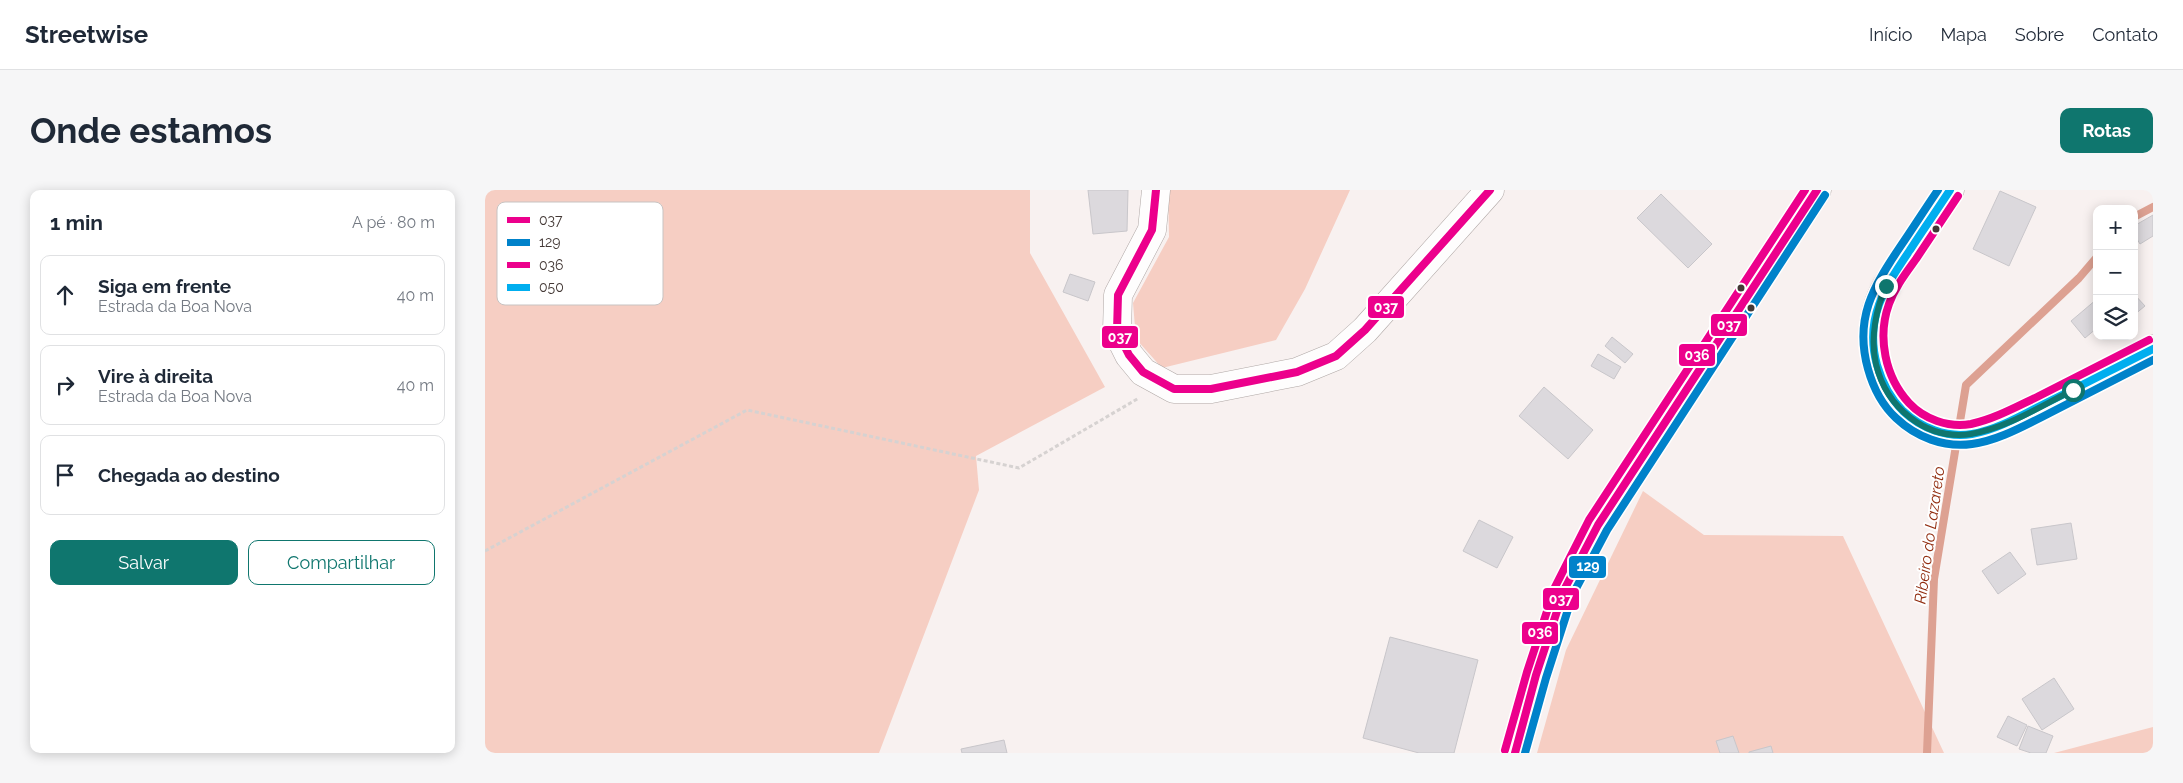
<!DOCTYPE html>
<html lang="pt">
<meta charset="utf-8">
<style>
body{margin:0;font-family:Raleway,sans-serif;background:#f6f6f7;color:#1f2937}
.controls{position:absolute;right:15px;top:15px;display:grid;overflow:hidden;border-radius:10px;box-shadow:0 2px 12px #0003}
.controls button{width:45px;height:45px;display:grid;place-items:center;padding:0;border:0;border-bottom:1px solid #e0e1e3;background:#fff;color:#1f2937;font:25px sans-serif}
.stop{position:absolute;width:15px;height:15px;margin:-11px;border:4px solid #0f766e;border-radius:50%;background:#fff}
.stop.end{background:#0f766e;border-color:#fff;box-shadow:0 1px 5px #0008}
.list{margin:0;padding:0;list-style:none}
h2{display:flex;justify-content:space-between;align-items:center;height:65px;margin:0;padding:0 20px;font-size:21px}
h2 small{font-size:16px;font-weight:400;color:#747a83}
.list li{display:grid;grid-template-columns:32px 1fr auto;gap:15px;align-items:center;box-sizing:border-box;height:80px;margin:0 10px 10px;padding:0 10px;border:1px solid #e0e1e3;border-radius:10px}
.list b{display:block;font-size:19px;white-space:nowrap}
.list p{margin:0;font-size:16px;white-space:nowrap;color:#747a83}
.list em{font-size:16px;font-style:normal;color:#747a83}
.actions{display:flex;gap:10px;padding:15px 20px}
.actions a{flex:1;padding:11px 0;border:1px solid #0f766e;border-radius:10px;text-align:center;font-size:18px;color:#0f766e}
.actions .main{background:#0f766e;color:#fff}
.icon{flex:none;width:28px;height:28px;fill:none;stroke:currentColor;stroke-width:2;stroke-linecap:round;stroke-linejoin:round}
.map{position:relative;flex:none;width:1668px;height:563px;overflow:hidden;border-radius:10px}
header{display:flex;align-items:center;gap:30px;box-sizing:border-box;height:70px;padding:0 25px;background:#fff;border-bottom:1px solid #e0e1e3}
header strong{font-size:24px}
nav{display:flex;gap:28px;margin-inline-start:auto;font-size:18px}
.intro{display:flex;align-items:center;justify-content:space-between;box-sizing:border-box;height:120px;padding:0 30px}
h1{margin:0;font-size:35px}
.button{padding:12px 22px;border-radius:10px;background:#0f766e;color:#fff;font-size:18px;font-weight:700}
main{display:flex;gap:30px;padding:0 30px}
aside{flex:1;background:#fff;border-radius:10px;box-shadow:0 2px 12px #0003}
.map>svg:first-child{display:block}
.green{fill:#f6cec3}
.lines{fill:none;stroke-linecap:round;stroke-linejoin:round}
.stream{stroke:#dda192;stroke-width:8}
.building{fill:#dcd9dd;stroke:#c8c6ca}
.secondary-casing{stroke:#afa7a5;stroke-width:29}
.path{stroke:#d6d2d1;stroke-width:3;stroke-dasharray:4 2.5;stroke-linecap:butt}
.secondary{stroke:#fefdfd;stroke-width:28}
.bus-1-casing{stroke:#fff;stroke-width:11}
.bus-2-casing{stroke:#fff;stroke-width:11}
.bus-3-casing{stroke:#fff;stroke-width:11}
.bus-4-casing{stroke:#fff;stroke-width:11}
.bus-1{stroke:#ec008c;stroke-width:8}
.bus-2{stroke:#0082ca;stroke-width:8}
.bus-3{stroke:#ec008c;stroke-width:8}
.bus-4{stroke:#00aeef;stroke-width:8}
.route{stroke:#0f766e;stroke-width:6}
.bus-dot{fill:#433835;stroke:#fff;stroke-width:2}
.labels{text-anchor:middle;stroke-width:4;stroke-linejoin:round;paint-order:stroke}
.water-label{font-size:16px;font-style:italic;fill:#922f12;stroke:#fff}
.key{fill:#fff;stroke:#c7c3c2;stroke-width:1}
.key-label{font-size:14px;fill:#433835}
.line-badge{stroke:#fff;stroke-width:2}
.badge-label{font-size:14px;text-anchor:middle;font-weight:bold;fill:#fff}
</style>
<header>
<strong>Streetwise</strong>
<nav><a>Início</a><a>Mapa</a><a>Sobre</a><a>Contato</a></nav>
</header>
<div class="intro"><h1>Onde estamos</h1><a class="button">Rotas</a></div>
<main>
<aside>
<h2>1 min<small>A pé · 80 m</small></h2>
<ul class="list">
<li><svg class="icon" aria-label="ahead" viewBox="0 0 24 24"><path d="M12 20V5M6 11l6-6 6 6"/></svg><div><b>Siga em frente</b><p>Estrada da Boa Nova</p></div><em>40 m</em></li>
<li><svg class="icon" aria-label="right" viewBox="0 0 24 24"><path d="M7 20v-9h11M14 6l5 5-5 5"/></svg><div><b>Vire à direita</b><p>Estrada da Boa Nova</p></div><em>40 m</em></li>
<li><svg class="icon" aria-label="arrive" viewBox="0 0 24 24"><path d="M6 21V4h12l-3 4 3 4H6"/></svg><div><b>Chegada ao destino</b></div></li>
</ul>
<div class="actions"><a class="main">Salvar</a><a>Compartilhar</a></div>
</aside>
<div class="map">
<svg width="1668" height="563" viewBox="0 0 1668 563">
<rect width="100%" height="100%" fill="#f8f1f0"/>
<!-- green -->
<g class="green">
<path d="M0 0H545V63L620 197 491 266 494 300 394 563H0Z"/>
<path d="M683 0H865L820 99 791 150 677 178 651 149 648 113 684 47Z"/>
<path d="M1158 301 1219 345 1358 346 1459 563H1052L1081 460Z"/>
<path d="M1668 537V563H1569Z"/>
</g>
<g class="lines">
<!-- stream -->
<g class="stream">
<path d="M1649 27 1668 17"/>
<path d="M1442 563 1449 389 1481 195 1594 88 1612 67"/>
</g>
</g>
<!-- building -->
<g class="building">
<path d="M603 0H643L642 41 608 44Z"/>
<path d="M1515 1 1551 17 1524 76 1488 59Z"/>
<path d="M1176 4 1227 54 1203 78 1152 28Z"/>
<path d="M1668 25V46L1655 54 1649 44V36Z"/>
<path d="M585 84 610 92 603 111 578 102Z"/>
<path d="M1649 104 1660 116 1649 125Z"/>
<path d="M1612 109V138L1600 148 1586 131Z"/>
<path d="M1127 147 1148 164 1140 173 1120 156Z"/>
<path d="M1113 164 1136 177 1129 189 1106 176Z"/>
<path d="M1059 197 1108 240 1083 269 1034 226Z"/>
<path d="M994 330 1028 347 1012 378 978 361Z"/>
<path d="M1586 333 1592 369 1552 375 1546 339Z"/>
<path d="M1525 362 1541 384 1513 404 1497 381Z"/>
<path d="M905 447 993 470 969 563H934L878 548Z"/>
<path d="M1569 488 1589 519 1557 540 1537 509Z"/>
<path d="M1523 526 1542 535 1532 556 1512 547Z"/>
<path d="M1543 536 1568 546 1561 563H1546L1534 559Z"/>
<path d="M1248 546 1254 563H1235L1231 551Z"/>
<path d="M519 550 522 563H477L476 559Z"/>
<path d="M1286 556 1288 563H1264V562Z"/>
</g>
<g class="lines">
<defs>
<g id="secondary">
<path d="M671 0 667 40 633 105 632 141 644 165 658 182 689 199H726L812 182 851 166 880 140 1005 0"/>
<path d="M1465 0C1451 21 1437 42 1423 63 1412 79 1401 94 1394 112 1381 147 1390 191 1415 218 1433 238 1460 248 1486 244 1512 239 1537 225 1560 214 1596 196 1632 177 1668 159"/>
<path d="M1030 563 1051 485 1079 400 1113 335 1332 0"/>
</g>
</defs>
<!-- secondary casing -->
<use href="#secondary" class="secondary-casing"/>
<!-- path -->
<path class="path" d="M0 361 262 220 534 278 654 208"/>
<!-- secondary -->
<use href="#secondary" class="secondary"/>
<defs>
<g id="bus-1">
<path d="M671 0 667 40 633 105 632 141 644 165 658 182 689 199H726L812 182 851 166 880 140 1005 0"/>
<path d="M1030 563 1051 485 1079 400 1113 335 1332 0"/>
</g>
<g id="bus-2">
<path d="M1453 0C1440 19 1428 38 1415 57 1388 97 1369 129 1383 179 1388 197 1397 215 1411 228 1431 247 1459 258 1487 254 1511 251 1535 238 1557 227 1594 208 1631 189 1668 170"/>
<path d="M1040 563 1061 488 1088 404 1122 340 1340 5"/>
</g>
<g id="bus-3">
<path d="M1473 6C1459 27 1445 48 1431 69 1421 83 1410 97 1404 114 1392 147 1400 187 1424 213 1439 229 1463 238 1486 234 1509 229 1531 217 1552 207 1590 188 1626 169 1664 150"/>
<path d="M1020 560 1042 482 1070 397 1104 330 1320 0"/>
</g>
<path id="bus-4" d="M1465 0C1452 20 1438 40 1425 60 1400 97 1379 128 1392 175 1397 192 1405 208 1418 221 1436 238 1461 248 1487 244 1510 240 1532 228 1553 217 1592 198 1630 178 1668 159"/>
</defs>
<!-- bus-1 casing -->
<use href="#bus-1" class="bus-1-casing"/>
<!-- bus-2 casing -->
<use href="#bus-2" class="bus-2-casing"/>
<!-- bus-3 casing -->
<use href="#bus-3" class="bus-3-casing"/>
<!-- bus-4 casing -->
<use href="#bus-4" class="bus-4-casing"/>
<!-- bus-1 -->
<use href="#bus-1" class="bus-1"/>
<!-- bus-2 -->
<use href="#bus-2" class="bus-2"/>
<!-- bus-3 -->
<use href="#bus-3" class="bus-3"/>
<!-- bus-4 -->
<use href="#bus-4" class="bus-4"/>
</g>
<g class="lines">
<!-- route -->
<path class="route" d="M1401 96C1391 119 1385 148 1391 174 1401 217 1441 251 1486 244 1522 238 1556 216 1588 200"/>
</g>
<!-- markers -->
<g class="bus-dot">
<circle cx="1451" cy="39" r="4.5"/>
<circle cx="1256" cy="98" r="4.5"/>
<circle cx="1266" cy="118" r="4.5"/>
</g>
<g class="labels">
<!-- water labels -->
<g class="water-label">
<text transform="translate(1444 345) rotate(-82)" y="6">Ribeiro do Lazareto</text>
</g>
</g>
<!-- legend -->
<rect x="12" y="12" width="166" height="103" rx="8" class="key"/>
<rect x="22" y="27" width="23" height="6" fill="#ec008c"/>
<rect x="22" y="49" width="23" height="7" fill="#0082ca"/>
<rect x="22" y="72" width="23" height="6" fill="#ec008c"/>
<rect x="22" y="94" width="23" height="7" fill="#00aeef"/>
<g class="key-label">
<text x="54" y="35">037</text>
<text x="54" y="57">129</text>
<text x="54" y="80">036</text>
<text x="54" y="102">050</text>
</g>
<g class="line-badge">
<rect x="882" y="105" width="38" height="24" rx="5" fill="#ec008c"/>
<rect x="1225" y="123" width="38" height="24" rx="5" fill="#ec008c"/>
<rect x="616" y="135" width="38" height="24" rx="5" fill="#ec008c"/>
<rect x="1193" y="153" width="38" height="24" rx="5" fill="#ec008c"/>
<rect x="1083" y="365" width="39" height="24" rx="5" fill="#0082ca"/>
<rect x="1057" y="397" width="38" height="24" rx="5" fill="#ec008c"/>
<rect x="1036" y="431" width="38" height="24" rx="5" fill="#ec008c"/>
</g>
<g class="badge-label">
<text x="901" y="122">037</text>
<text x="1244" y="140">037</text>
<text x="635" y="152">037</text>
<text x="1212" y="170">036</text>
<text x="1103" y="381">129</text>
<text x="1076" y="414">037</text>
<text x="1055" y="447">036</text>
</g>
</svg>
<div class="controls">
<button>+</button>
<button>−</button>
<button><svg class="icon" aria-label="layers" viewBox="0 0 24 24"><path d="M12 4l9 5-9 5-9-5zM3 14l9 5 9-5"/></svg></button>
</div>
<div class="stop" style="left:1588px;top:200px"></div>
<div class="stop end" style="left:1401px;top:96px"></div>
</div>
</main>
